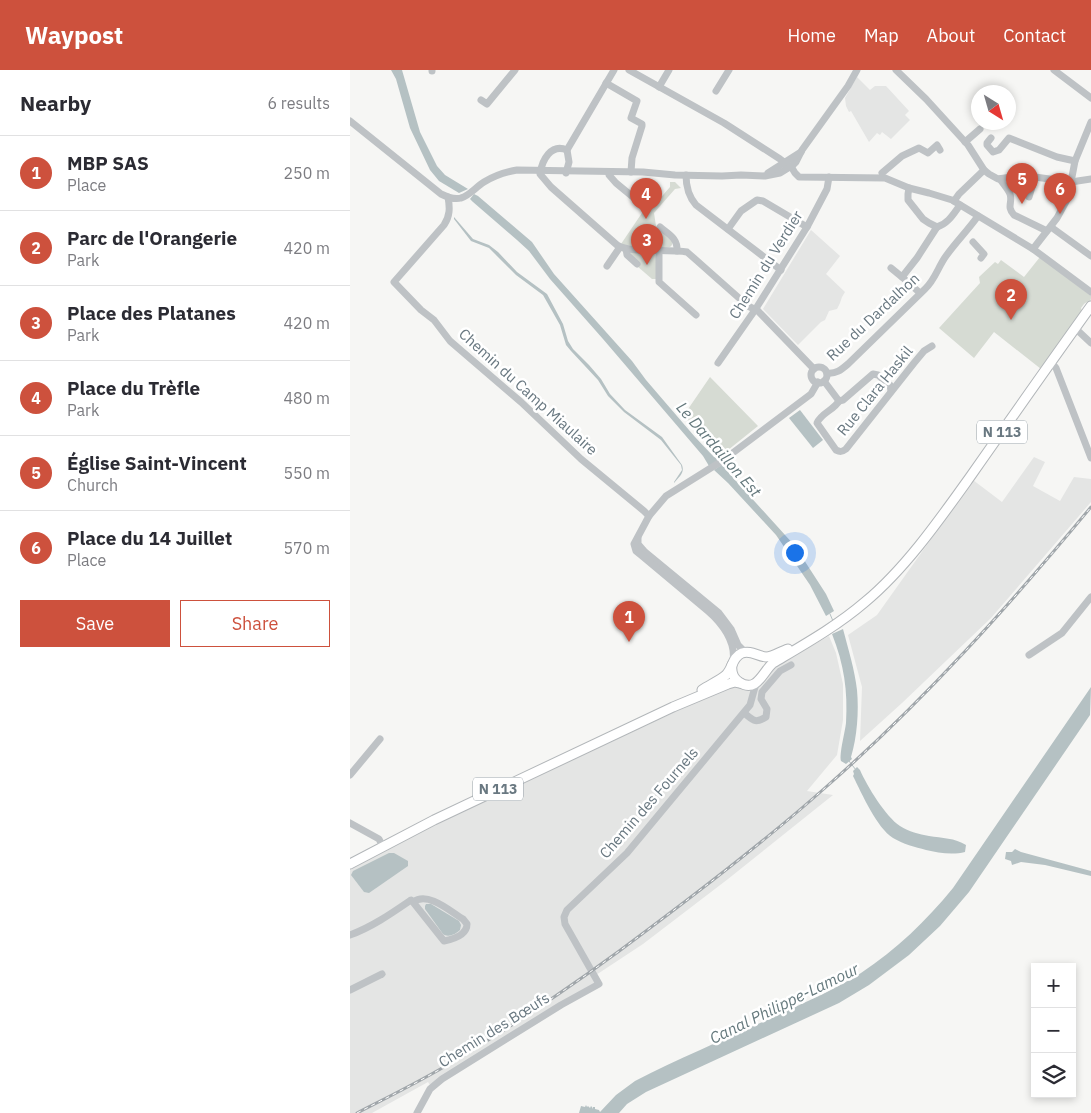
<!DOCTYPE html>
<meta charset="utf-8">
<style>
body{margin:0;font-family:"IBM Plex Sans",sans-serif;background:#f7f7f7;color:#2b2b33}
.controls{position:absolute;right:15px;bottom:15px;display:grid;overflow:hidden;border-radius:0px;box-shadow:0 2px 8px #0003}
.controls button{width:45px;height:45px;display:grid;place-items:center;padding:0;border:0;border-bottom:1px solid #e1e1e2;background:#fff;color:#2b2b33;font:25px sans-serif}
.compass{position:absolute;left:621px;top:15px;width:45px;height:45px;border-radius:50%;background:#fff;box-shadow:0 2px 8px #0003;rotate:143deg}
.you{position:absolute;left:444px;top:482px;width:18px;height:18px;margin:-12px;border:4px solid #fff;border-radius:50%;background:#1a73e8;box-shadow:0 0 0 8px #1a73e833}
.badge{display:grid;place-items:center;width:32px;height:32px;border-radius:50%;background:#cd513d;color:#fff;font-size:16px;font-weight:700}
.pin{position:absolute;translate:-50% -41px;filter:drop-shadow(0 1px 2px #0008)}
.pin::after{content:'';position:absolute;top:26px;width:18px;height:15px;background:inherit;clip-path:polygon(0 0,100% 0,50% 100%)}
.list{margin:0;padding:0;list-style:none}
h2{display:flex;justify-content:space-between;align-items:center;height:65px;margin:0;padding:0 20px;font-size:21px}
h2 small{font-size:16px;font-weight:400;color:#7c7c81}
.list li{display:grid;grid-template-columns:32px 1fr auto;gap:15px;align-items:center;box-sizing:border-box;height:75px;padding:0 20px;border-top:1px solid #e1e1e2}
.list b{display:block;font-size:19px;white-space:nowrap}
.list p{margin:0;font-size:16px;white-space:nowrap;color:#7c7c81}
.list em{font-size:16px;font-style:normal;color:#7c7c81}
.actions{display:flex;gap:10px;padding:15px 20px}
.actions a{flex:1;padding:11px 0;border:1px solid #cd513d;border-radius:0px;text-align:center;font-size:18px;color:#cd513d}
.actions .main{background:#cd513d;color:#fff}
.icon{flex:none;width:28px;height:28px;fill:none;stroke:currentColor;stroke-width:2;stroke-linecap:round;stroke-linejoin:round}
.map{position:relative;flex:none;width:741px;height:1043px;overflow:hidden}
header{display:flex;align-items:center;gap:30px;box-sizing:border-box;height:70px;padding:0 25px;background:#cd513d;color:#fff}
header strong{font-size:24px}
nav{display:flex;gap:28px;margin-inline-start:auto;font-size:18px}
main{display:flex}
aside{flex:1;background:#fff}
.map>svg:first-child{display:block}
.built{fill:#e4e5e4}
.green{fill:#d6dbd3}
.water{fill:#b5c1c3}
.lines{fill:none;stroke-linecap:round;stroke-linejoin:round}
.stream{stroke:#b5c1c3;stroke-width:1}
.major-casing{stroke:#b2b6b9;stroke-width:11}
.minor{stroke:#bec2c5;stroke-width:7}
.major{stroke:#fff;stroke-width:9}
.rail-casing{stroke:#a0a6aa;stroke-width:3}
.rail{stroke:#fff;stroke-width:1;stroke-dasharray:4;stroke-linecap:butt}
.labels{text-anchor:middle;stroke-width:5;stroke-linejoin:round;paint-order:stroke}
.shield{fill:#fff;stroke:#96a0a7;stroke-width:1}
.shield-label{font-size:14px;font-weight:bold;fill:#697881}
.street-label{font-size:15px;fill:#697881;stroke:#fff}
.water-label{font-size:16px;font-style:italic;fill:#65797d;stroke:#fff}
</style>
<header>
<strong>Waypost</strong>
<nav><a>Home</a><a>Map</a><a>About</a><a>Contact</a></nav>
</header>
<main>
<aside>
<h2>Nearby<small>6 results</small></h2>
<ul class="list">
<li><span class="badge">1</span><div><b>MBP SAS</b><p>Place</p></div><em>250 m</em></li>
<li><span class="badge">2</span><div><b>Parc de l'Orangerie</b><p>Park</p></div><em>420 m</em></li>
<li><span class="badge">3</span><div><b>Place des Platanes</b><p>Park</p></div><em>420 m</em></li>
<li><span class="badge">4</span><div><b>Place du Trèfle</b><p>Park</p></div><em>480 m</em></li>
<li><span class="badge">5</span><div><b>Église Saint-Vincent</b><p>Church</p></div><em>550 m</em></li>
<li><span class="badge">6</span><div><b>Place du 14 Juillet</b><p>Place</p></div><em>570 m</em></li>
</ul>
<div class="actions"><a class="main">Save</a><a>Share</a></div>
</aside>
<div class="map">
<svg width="741" height="1043" viewBox="0 0 741 1043">
<rect width="100%" height="100%" fill="#f6f6f4"/>
<!-- built -->
<g class="built">
<path d="M507 7 520 20 525 16H536L559 41 555 45 560 50 541 69 532 62 530 65 527 63 519 72 501 41 499 42 496 36 495 28Z"/>
<path d="M461 160 490 186 476 204 495 222 492 227 490 233 487 239 479 241 475 250 471 252 448 275 413 239Z"/>
<path d="M684 387 695 392 683 416 710 431 724 407 741 409V432L641 548 552 633 510 671 512 617 498 565 527 545 623 410 652 432Z"/>
<path d="M479 566 486 583 493 614V650L487 685 457 721 483 725 378 809 293 874 246 905 245 913 80 1015 78 1012 22 1043H0V798L41 775 380 616 387 615 394 620 410 616 424 597Z"/>
</g>
<!-- green -->
<g class="green">
<path d="M320 112H325L331 118 325 119 304 143 306 156 322 170C322 173 323 175 320 177 315 180 281 176 273 175L271 174 296 137 300 140 320 117Z"/>
<path d="M279 182 305 184 306 187V209H302L287 196Z"/>
<path d="M690 187 741 226C741 234 739 230 734 234L731 238 732 241 691 299 644 262 624 288 589 258 630 213 629 207 645 192 648 194 651 190 674 207Z"/>
<path d="M360 307 408 356 373 384 370 381 366 376H362L338 351 334 345Z"/>
</g>
<!-- water -->
<g class="water">
<path d="M41 0H52L70 62 87 96 95 105 118 119 109 123 89 111 80 100 60 58 46 9Z"/>
<path d="M124 124 128 126 182 172 204 204 282 291 296 310 345 367 364 387 370 389 359 396 353 386 253 269 200 209 179 181 167 170 123 132 120 129Z"/>
<path d="M104 147 123 169 139 175 148 182 167 202 197 224 213 254 218 271 223 279 239 295 251 309 260 324 275 340 312 367 332 395C335 403 329 407 324 413V412L332 400 331 395 311 370 274 342 258 326 248 310 221 281 216 275 210 255 193 225 166 205 139 178 121 171 104 149Z"/>
<path d="M450 340 473 370 463 378 439 348Z"/>
<path d="M374 393 377 401 445 476 476 524 484 541 476 546 460 515 426 465 378 413 364 400Z"/>
<path d="M493 559C498 578 505 601 507 620 509 642 507 667 501 687L502 689 496 694 491 691C489 684 495 662 496 653 498 621 494 594 482 564Z"/>
<path d="M741 617 740 645 619 822 590 856 559 885 519 915 489 933 296 1022 277 1034 269 1043H229L231 1036 235 1037 236 1035 237 1037 238 1036 240 1038 241 1036 242 1037V1039L243 1037H245V1039L249 1040 250 1042 266 1025 285 1011C332 987 382 966 430 944 458 931 486 919 511 903 547 879 576 851 603 818Z"/>
<path d="M507 697 510 700C517 716 536 747 550 756 559 762 569 764 579 766 592 768 605 768 616 775L615 782C603 785 588 783 576 780 565 777 553 774 543 768 527 758 512 724 503 706L504 704 503 701Z"/>
<path d="M665 779 671 782 741 801V806L695 795 671 792 662 795 661 791 655 789 656 782H662Z"/>
<path d="M39 783H44L58 791V796L19 823 14 822 1 805 3 801Z"/>
<path d="M76 834H81L109 851 111 855 110 860C106 864 98 868 93 864L75 839V836Z"/>
</g>
<g class="lines">
<!-- stream -->
<g class="stream">
<path d="M480 544 483 551"/>
<path d="M499 691 506 700"/>
</g>
<defs>
<g id="major">
<path d="M382 595C381 602 383 608 389 612 407 624 413 601 423 593 455 574 487 556 515 532 555 499 590 449 620 407 660 350 700 293 741 236"/>
<path d="M352 620C359 615 369 611 376 605 383 598 382 587 392 583 401 580 407 586 416 587 423 587 431 581 438 579"/>
<path d="M0 794 84 750 323 637 378 614 385 612 390 613"/>
</g>
</defs>
<!-- major casing -->
<use href="#major" class="major-casing"/>
<!-- minor -->
<g class="minor">
<path d="M279 0 374 53 430 89 442 98 445 103 449 107 535 108 559 118 579 123 602 130 683 179 741 222"/>
<path d="M546 0 576 29 618 75 634 100 639 104 648 109 668 106 685 107 721 112 741 109"/>
<path d="M704 0 741 28"/>
<path d="M82 1V0"/>
<path d="M256 13 287 31 281 48 292 54V56L282 88 281 102"/>
<path d="M309 17 319 0"/>
<path d="M366 21 379 0"/>
<path d="M131 30 137 34 165 0"/>
<path d="M0 51 91 124C97 127 104 130 111 128 119 126 126 117 134 112 144 106 155 102 167 100L293 102 325 105 372 106 391 105 415 106 430 103 443 95 446 92 452 80 498 16 507 0"/>
<path d="M641 68 637 73V75L643 82 649 80 659 68 707 87 725 91"/>
<path d="M615 72 630 59"/>
<path d="M217 80C201 73 192 90 190 104L201 117 267 175C280 184 320 178 337 182L398 236 408 241 464 299"/>
<path d="M259 102V105L266 113 283 127"/>
<path d="M216 103 219 92 217 80 264 0"/>
<path d="M418 103 451 82"/>
<path d="M532 103 552 86 569 78 578 83 587 75 590 80"/>
<path d="M336 105C336 116 339 127 346 135L431 200"/>
<path d="M650 109C653 114 658 119 660 124 663 133 656 136 664 145L697 161"/>
<path d="M559 118 558 124V130L573 149 579 153 587 157"/>
<path d="M98 127C100 138 100 146 94 155L44 212 71 240 84 250 100 271 171 332 231 389 294 441 299 446"/>
<path d="M679 127 685 107"/>
<path d="M604 131 609 124 634 100"/>
<path d="M310 157C318 164 328 168 327 181"/>
<path d="M587 157C598 154 604 143 610 135"/>
<path d="M701 157 741 186"/>
<path d="M378 159 391 141 407 130 413 131 457 157"/>
<path d="M623 172 634 184 631 188"/>
<path d="M276 179 277 185 287 194"/>
<path d="M683 179 707 148 719 126 721 119V112L725 91 741 52"/>
<path d="M309 180V212L346 245"/>
<path d="M257 196 270 177"/>
<path d="M541 198 552 207"/>
<path d="M570 223 552 207 567 188 587 157"/>
<path d="M725 258 741 273"/>
<path d="M701 292 706 298 741 388"/>
<path d="M368 293 405 240 457 157 477 119 479 107"/>
<circle cx="469" cy="305" r="8"/>
<path d="M477 303C486 304 491 300 498 294L575 219C585 210 588 197 596 186 606 172 618 160 628 146"/>
<path d="M474 311 489 331"/>
<path d="M489 331C484 340 471 343 467 353L486 380C490 382 492 382 496 379L564 293 574 281 582 276"/>
<path d="M489 331 493 330 523 304 528 305 540 315 541 321"/>
<path d="M288 468V474L295 482 369 543 381 559 388 575 394 581 398 582"/>
<path d="M679 585 712 563 741 527"/>
<path d="M383 591C386 572 372 553 358 541L291 485 286 481 284 474 299 446 316 426 372 391 461 324 468 312"/>
<path d="M394 643C403 650 405 654 416 647L417 639 411 629 412 622 430 601 441 595"/>
<path d="M0 705 30 669"/>
<path d="M0 753 29 769 31 773"/>
<path d="M0 865C22 857 42 843 61 830L63 832C78 821 100 841 113 849L117 854C117 865 104 869 94 871L63 832"/>
<path d="M0 920 32 904"/>
<path d="M67 1043 80 1019 92 1009 211 935 249 914 215 854 214 847 217 840 277 783 400 635 405 617 408 612"/>
</g>
<!-- major -->
<use href="#major" class="major"/>
<defs>
<path id="rail" d="M7 1043C40 1026 73 1010 104 991 172 950 237 906 300 858 360 813 420 767 476 717 573 632 659 536 741 437"/>
</defs>
<!-- rail casing -->
<use href="#rail" class="rail-casing"/>
<!-- rail -->
<use href="#rail" class="rail"/>
</g>
<g class="labels">
<!-- shield labels -->
<g class="shield">
<rect x="627" y="350.5" width="50" height="23" rx="4"/>
<rect x="123" y="707.5" width="50" height="23" rx="4"/>
</g>
<g class="shield-label">
<text x="652" y="367">N 113</text>
<text x="148" y="724">N 113</text>
</g>
<!-- street labels -->
<g class="street-label">
<text transform="translate(416 195) rotate(-58)" y="5">Chemin du Verdier</text>
<text transform="translate(523 247) rotate(-43)" y="5">Rue du Dardalhon</text>
<text transform="translate(525 321) rotate(-51)" y="5">Rue Clara Haskil</text>
<text transform="translate(178 322) rotate(42)" y="5">Chemin du Camp Miaulaire</text>
<text transform="translate(299 733) rotate(-49)" y="5">Chemin des Fournels</text>
<text transform="translate(144 960) rotate(-32)" y="5">Chemin des Bœufs</text>
</g>
<!-- water labels -->
<g class="water-label">
<text transform="translate(369 379) rotate(49)" y="6">Le Dardaillon Est</text>
<text transform="translate(434 933) rotate(-26)" y="6">Canal Philippe-Lamour</text>
</g>
</g>
</svg>
<div class="controls">
<button>+</button>
<button>−</button>
<button><svg class="icon" aria-label="layers" viewBox="0 0 24 24"><path d="M12 4l9 5-9 5-9-5zM3 14l9 5 9-5"/></svg></button>
</div>
<svg class="compass" viewBox="-18 -18 36 36"><path d="M0-13l5 13h-10z" fill="#e53935"/><path d="M0 13l5-13h-10z" fill="#7c7c81"/></svg>
<div class="you"></div>
<div class="pin badge" style="left:279px;top:572px">1</div>
<div class="pin badge" style="left:661px;top:250px">2</div>
<div class="pin badge" style="left:297px;top:195px">3</div>
<div class="pin badge" style="left:296px;top:149px">4</div>
<div class="pin badge" style="left:672px;top:134px">5</div>
<div class="pin badge" style="left:710px;top:144px">6</div>
</div>
</main>
